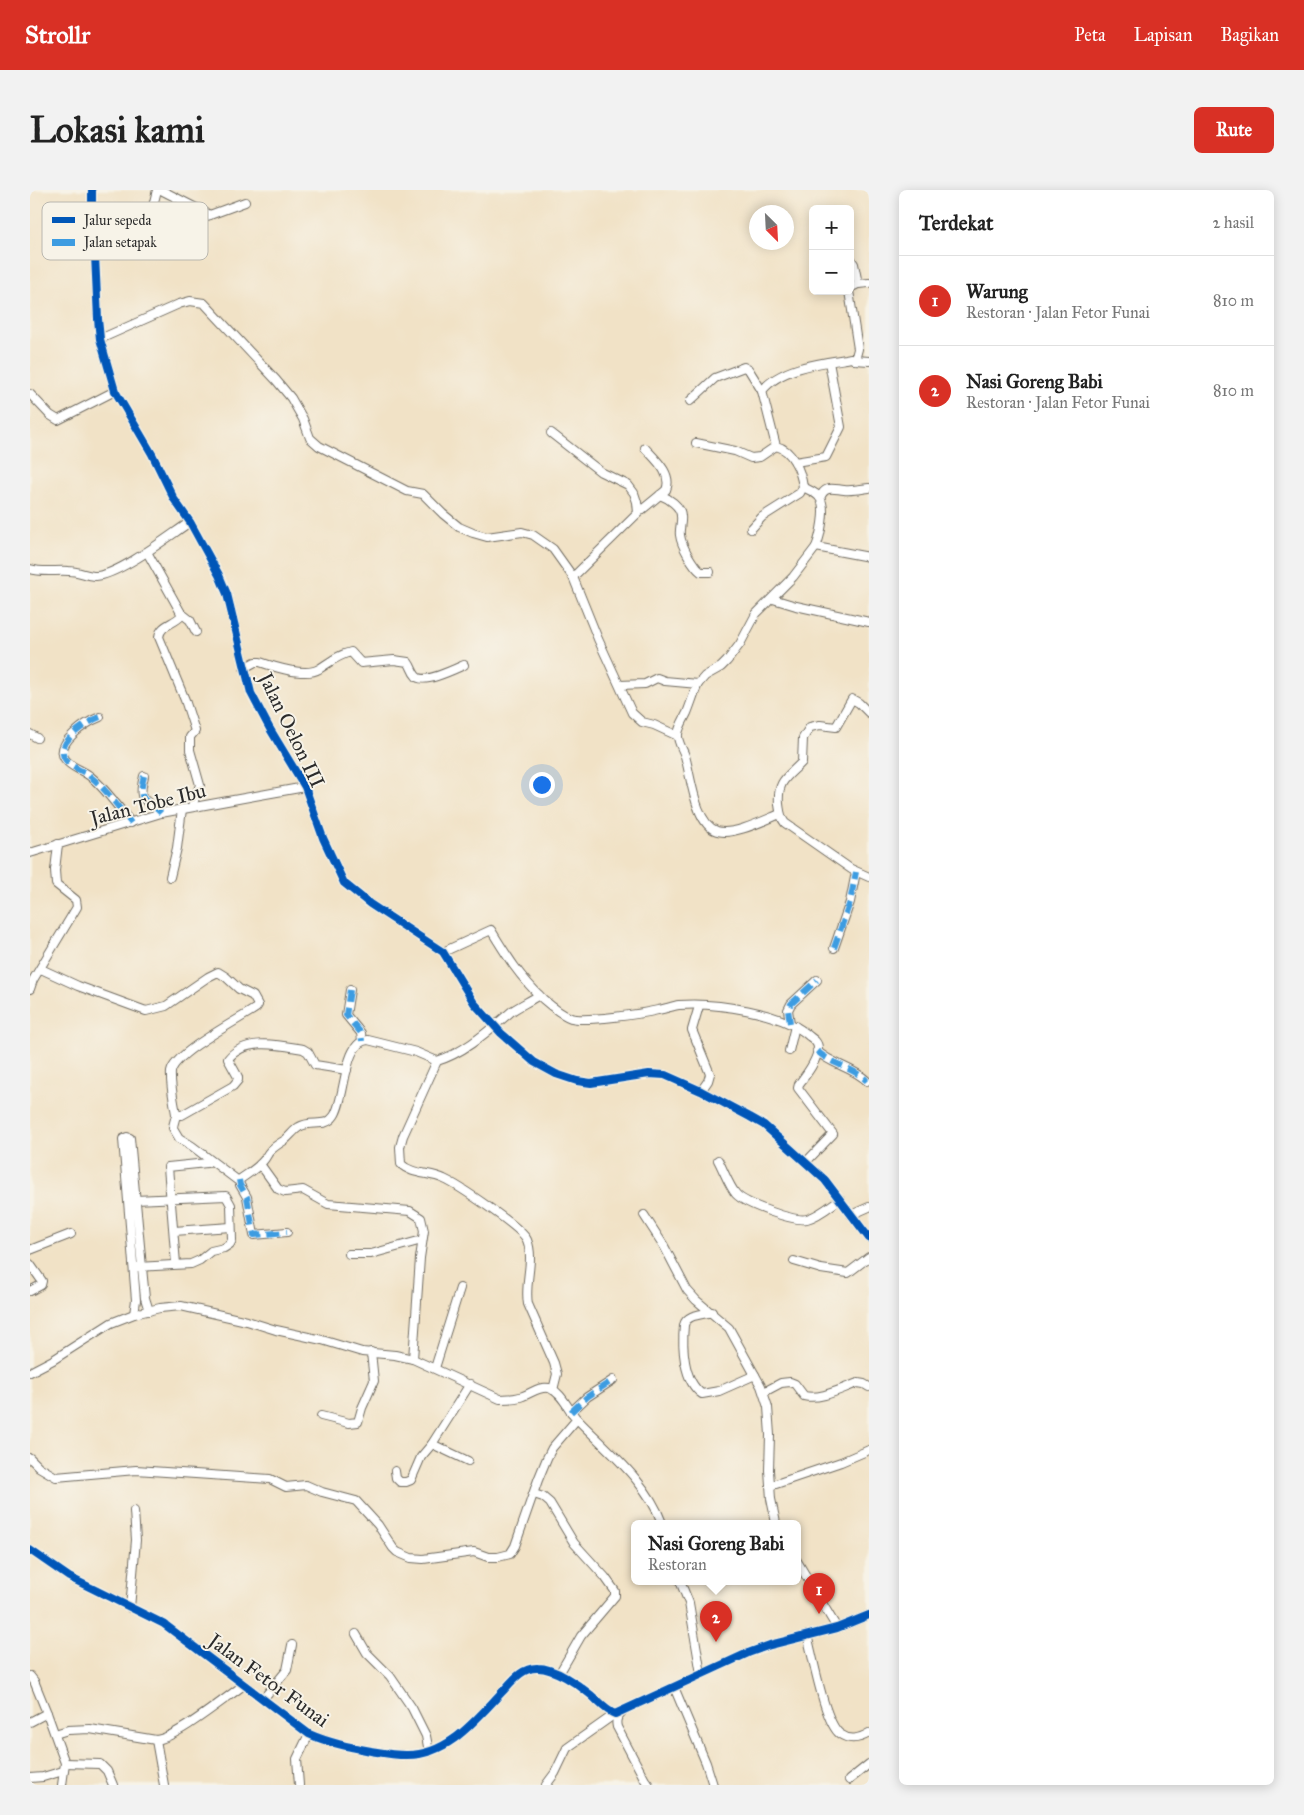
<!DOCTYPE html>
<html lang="id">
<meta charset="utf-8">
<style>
body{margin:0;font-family:"IM FELL Great Primer",serif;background:#f2f2f2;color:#222}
.controls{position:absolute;right:15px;top:15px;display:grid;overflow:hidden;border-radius:8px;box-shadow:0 2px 12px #0003}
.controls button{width:45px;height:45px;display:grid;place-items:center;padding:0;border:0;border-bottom:1px solid #e0e0e0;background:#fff;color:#222;font:25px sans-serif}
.compass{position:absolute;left:719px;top:15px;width:45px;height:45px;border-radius:50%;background:#fff;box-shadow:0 2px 12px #0003;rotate:156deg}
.you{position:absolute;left:511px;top:594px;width:18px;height:18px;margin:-12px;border:4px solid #fff;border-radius:50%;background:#1a73e8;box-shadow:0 0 0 8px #1a73e833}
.badge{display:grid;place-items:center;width:32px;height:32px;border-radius:50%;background:#d93025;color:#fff;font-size:16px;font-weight:700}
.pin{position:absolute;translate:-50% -41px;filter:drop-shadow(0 1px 2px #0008)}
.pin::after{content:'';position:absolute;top:26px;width:18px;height:15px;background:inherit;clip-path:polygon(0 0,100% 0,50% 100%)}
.popup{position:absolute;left:601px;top:1330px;width:170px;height:65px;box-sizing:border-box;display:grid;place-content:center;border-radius:8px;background:#fff;filter:drop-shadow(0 1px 4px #0005);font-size:16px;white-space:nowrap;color:#767676}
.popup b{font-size:19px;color:#222}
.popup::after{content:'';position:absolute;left:50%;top:100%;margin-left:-10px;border:10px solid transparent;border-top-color:#fff}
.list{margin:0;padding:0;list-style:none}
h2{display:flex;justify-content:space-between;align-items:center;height:65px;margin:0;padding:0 20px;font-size:21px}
h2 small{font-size:16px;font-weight:400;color:#767676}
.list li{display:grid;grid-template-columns:32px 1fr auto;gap:15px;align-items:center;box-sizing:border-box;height:90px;padding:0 20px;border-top:1px solid #e0e0e0}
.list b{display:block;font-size:19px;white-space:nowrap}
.list p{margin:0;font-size:16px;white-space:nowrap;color:#767676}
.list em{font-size:16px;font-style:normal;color:#767676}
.map{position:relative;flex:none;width:839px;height:1595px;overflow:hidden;border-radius:8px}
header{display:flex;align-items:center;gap:30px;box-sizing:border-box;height:70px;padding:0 25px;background:#d93025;color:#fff}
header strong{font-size:24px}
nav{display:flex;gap:28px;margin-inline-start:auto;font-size:18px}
.intro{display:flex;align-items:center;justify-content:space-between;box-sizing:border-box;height:120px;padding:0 30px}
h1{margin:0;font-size:35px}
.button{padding:12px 22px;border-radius:8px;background:#d93025;color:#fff;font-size:18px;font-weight:700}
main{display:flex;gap:30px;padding:0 30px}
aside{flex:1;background:#fff;border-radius:8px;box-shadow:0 2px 12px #0003}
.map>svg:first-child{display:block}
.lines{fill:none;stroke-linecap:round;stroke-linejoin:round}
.minor-casing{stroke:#706b61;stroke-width:10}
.minor{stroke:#fff;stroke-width:8}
.quiet{stroke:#3d9ce1;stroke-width:6;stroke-dasharray:12 6;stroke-linecap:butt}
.cycleway-casing{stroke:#f7f3e8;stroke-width:11}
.cycleway{stroke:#0057b8;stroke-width:8}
.labels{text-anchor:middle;stroke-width:4;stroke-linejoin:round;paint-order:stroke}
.street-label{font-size:20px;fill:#2b2b2b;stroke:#f7f3e8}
.key{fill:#f7f3e8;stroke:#bab7af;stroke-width:1}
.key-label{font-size:14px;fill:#2b2b2b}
</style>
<header>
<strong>Strollr</strong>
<nav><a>Peta</a><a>Lapisan</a><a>Bagikan</a></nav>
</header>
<div class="intro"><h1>Lokasi kami</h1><a class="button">Rute</a></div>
<main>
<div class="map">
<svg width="839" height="1595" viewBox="0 0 839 1595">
<rect width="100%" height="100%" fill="#f7f3e8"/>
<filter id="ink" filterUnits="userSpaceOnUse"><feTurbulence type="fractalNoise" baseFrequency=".02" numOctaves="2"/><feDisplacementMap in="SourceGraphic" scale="10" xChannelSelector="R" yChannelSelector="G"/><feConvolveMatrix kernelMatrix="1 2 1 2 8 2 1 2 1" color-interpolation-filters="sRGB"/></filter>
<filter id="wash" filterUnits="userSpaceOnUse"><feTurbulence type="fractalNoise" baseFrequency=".0096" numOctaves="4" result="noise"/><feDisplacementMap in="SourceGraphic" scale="20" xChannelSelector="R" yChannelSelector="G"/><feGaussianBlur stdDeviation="1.12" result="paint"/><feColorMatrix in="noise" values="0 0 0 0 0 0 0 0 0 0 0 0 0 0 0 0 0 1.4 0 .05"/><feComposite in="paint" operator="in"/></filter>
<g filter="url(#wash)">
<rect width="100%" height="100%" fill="#f1e2c6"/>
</g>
<g filter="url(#ink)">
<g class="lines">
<defs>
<g id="minor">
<path d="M62 0V27L65 65 68 129 70 149 85 201 122 264 144 309 160 332 189 385 197 404 221 503 240 539 275 597 293 648 314 693 340 714 413 762 444 813 471 843 504 872 526 884 547 891 561 893 619 884 635 885 671 901 720 927 734 935 795 990 839 1048"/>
<path d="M127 0 122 20V30C130 37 139 39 150 36L215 12"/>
<path d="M131 0 180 25"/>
<path d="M820 68 824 74 828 94"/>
<path d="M820 98 828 94 839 93"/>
<path d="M70 149 149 114 160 111 174 113 246 190 261 208 273 229 280 248 289 256 377 301 393 304 413 324 429 337 443 343 457 347 492 342 503 345 523 359 543 387 608 323 636 300C643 284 625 269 615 258"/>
<path d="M825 170 839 171"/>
<path d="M0 204 20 225 28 230 85 201"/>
<path d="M660 211 685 188 714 177 719 180 732 201"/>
<path d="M521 243 571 282 598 295 604 303 607 312 608 323"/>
<path d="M666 253 705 261 721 268 730 267 746 256"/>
<path d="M765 272 796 267 811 237 799 172"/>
<path d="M773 297C779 300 787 303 790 308 797 318 790 347 786 357L839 367"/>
<path d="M630 305C638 308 651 316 651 326 652 332 649 339 650 345 651 355 663 376 671 382H680"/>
<path d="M790 308C795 295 803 299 814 300 822 301 831 299 839 298"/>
<path d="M721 339 732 327 770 303 773 297C771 282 763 260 746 256L732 201C749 178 790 173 816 169L821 168 825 170 828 159 819 101"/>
<path d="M117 362 151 423V426C144 434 130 435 129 447L155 510 165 541 160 547V560L170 595 162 616"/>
<path d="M0 379C13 383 26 380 39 381 48 381 57 386 66 386 89 385 139 346 160 332"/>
<path d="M543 387 568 449 602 523 612 532 624 535 648 546"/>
<path d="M743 409 766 416 839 432"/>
<path d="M151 423 160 430 166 442"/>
<path d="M214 478 225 472H230C244 477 276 487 289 479 300 472 308 465 321 462L331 473 364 470 378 472C382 477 382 482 386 486 392 495 425 479 434 475"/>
<path d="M590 495 615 494 627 488 635 491 668 494"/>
<path d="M839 523 829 513 822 509 806 537 790 535 780 537 773 548 772 572C758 587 747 590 749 614 750 621 750 627 755 633L821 679 839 687"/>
<path d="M70 527C57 532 24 553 35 569 41 578 53 580 61 587 76 599 89 618 101 633"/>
<path d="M0 544 7 548"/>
<path d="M114 586C107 614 115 607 131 623"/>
<path d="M750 624C735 630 703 646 687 641 665 634 661 586 655 566 653 559 647 552 648 544 649 537 654 529 657 523 661 513 664 503 668 494L675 486 691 477 697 471 710 454 726 424 763 387 786 357"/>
<path d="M0 663 131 623 275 597"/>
<path d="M140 687 147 658 152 619"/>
<path d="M804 758 820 712 826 682"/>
<path d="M413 762 461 740C478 768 489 786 513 809 521 816 530 824 541 828 556 832 611 824 628 820 635 819 642 816 649 815 684 812 753 822 779 846 783 849 788 852 788 858 788 870 776 885 769 894L768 898 803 944 776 972"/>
<path d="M11 779 48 796 116 821 136 816 178 787 188 782 196 787 209 799 223 806 228 815 226 818C210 829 144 863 141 882 140 895 144 911 146 924 146 928 143 933 143 938L149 948 162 956 207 990H209"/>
<path d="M0 799 3 790 47 717 46 710 26 694 25 680 28 654"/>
<path d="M320 800 316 825 331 843 332 851"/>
<path d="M669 816 662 840 680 884 678 891 671 901"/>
<path d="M760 833 758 820 761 814 787 790"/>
<path d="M759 861 765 836"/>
<path d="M787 861C802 875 823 877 837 891"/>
<path d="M407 871 373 946 370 957 371 974C382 985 401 982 414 989 428 995 492 1038 497 1050 505 1070 494 1093 498 1114L524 1173 527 1184 523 1200"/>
<path d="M146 925H152L203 896 208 890V887L198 869C215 847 249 855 273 859L278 862 285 875 317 880"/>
<path d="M688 970C693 979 699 996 706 1004 715 1014 764 1032 777 1029 789 1026 800 1016 810 1009"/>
<path d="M230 974 248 999 255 1002 273 1000 298 1014 380 1021 391 1028 394 1041 390 1068 383 1169"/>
<path d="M209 990C217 984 228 978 233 971 236 968 237 964 240 961 244 957 250 953 255 950 260 946 264 940 269 937 281 929 295 939 304 926 316 909 313 851 338 850L386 862 407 871C436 862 459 840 482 821 491 815 500 811 509 805"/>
<path d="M209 990 210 995 217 1007 224 1045 257 1042"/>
<path d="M105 1010 196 1006 201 1015 202 1050 200 1054 194 1058 181 1061 170 1070 161 1074 107 1077"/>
<path d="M614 1025 634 1056 657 1100 666 1110 699 1138 731 1196 738 1217 740 1245 739 1280 741 1309 746 1333"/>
<path d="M821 1025 839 1017"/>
<path d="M144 1041 201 1037"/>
<path d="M0 1060 41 1044"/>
<path d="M319 1064H341L392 1050"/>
<path d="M764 1071 791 1079 818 1083 839 1067"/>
<path d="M0 1074 12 1091 11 1095 0 1101"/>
<path d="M146 1074 138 977 177 973"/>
<path d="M682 1122C672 1125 657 1124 654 1135 652 1156 653 1191 672 1204L689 1201 725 1185"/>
<path d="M104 1124 106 1110 93 949 97 947 100 948 113 1088 115 1108 119 1121"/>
<path d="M405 1178 430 1098"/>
<path d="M0 1182 23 1170 81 1133 104 1124 130 1118 151 1116 217 1131 246 1140 292 1150 332 1162 365 1165 383 1169 470 1209C478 1209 486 1209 493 1206 502 1203 509 1196 519 1198 531 1201 539 1221 547 1229 577 1260 617 1291 632 1333"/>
<path d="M734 1202 751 1193 760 1192 765 1194 774 1206C792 1210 812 1198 828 1193L834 1194 839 1197"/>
<path d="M541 1222 557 1207 583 1190"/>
<path d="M291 1226 319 1233 328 1232 332 1218 344 1191 341 1162"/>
<path d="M0 1268 9 1277 26 1287 106 1280 240 1289 256 1297 276 1295 292 1302 326 1311 348 1335 363 1358 367 1362 381 1368 393 1369 444 1362 458 1367H468L480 1364 485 1356 508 1290 517 1268 522 1258 547 1229"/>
<path d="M438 1271 402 1254 440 1194"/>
<path d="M365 1281 366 1288 370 1292H376L381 1290 391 1267 402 1254"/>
<path d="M740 1296 811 1272 839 1260"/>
<path d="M504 1304 513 1307 520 1313 544 1353 575 1387 585 1401V1406L551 1446 529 1484"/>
<path d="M0 1360 39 1387 134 1434 279 1544C299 1553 320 1557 341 1561 353 1563 364 1565 376 1565 419 1566 447 1528 474 1500 483 1490 493 1477 508 1478 524 1478 548 1494 561 1505 569 1512 575 1520 585 1524L718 1463 740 1455 807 1438 839 1425"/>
<path d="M767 1371 807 1438"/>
<path d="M650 1391 659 1413 671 1484"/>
<path d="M100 1418 106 1350 104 1321"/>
<path d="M326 1444 337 1463 360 1486 382 1518 396 1546 399 1562"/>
<path d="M777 1445C783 1466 794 1532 810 1544 820 1551 829 1549 839 1543"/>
<path d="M0 1486 4 1491 17 1523"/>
<path d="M644 1497 676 1573 683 1595"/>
<path d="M233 1509 257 1480 262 1455"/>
<path d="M593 1521C588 1526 585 1529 587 1537L615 1590 619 1595"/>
<path d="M0 1532 17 1523 35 1573 32 1595"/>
<path d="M25 1544 38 1540 60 1539 126 1550C146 1548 195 1508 214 1495"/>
<path d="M126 1550 134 1595"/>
<path d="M35 1573 70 1574 77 1581 83 1595"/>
<path d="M0 1588 13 1587 33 1581"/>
<path d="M819 1590 839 1574"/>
<path d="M269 1595 267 1569 279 1544"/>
<path d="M516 1595 525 1583 537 1558 585 1524"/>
</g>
</defs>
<!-- minor casing -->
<use href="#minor" class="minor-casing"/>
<!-- minor -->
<use href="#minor" class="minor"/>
<!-- quiet -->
<g class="quiet">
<path d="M70 527C57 532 24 553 35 569 41 578 53 580 61 587 76 599 89 618 101 633"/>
<path d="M114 586C107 614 115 607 131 623"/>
<path d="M804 758 820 712 826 682"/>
<path d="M320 800 316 825 331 843 332 851"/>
<path d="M760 833 758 820 761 814 787 790"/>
<path d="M787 861C802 875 823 877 837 891"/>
<path d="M209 990 210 995 217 1007 224 1045 257 1042"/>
<path d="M541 1222 557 1207 583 1190"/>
</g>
<defs>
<g id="cycleway">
<path d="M62 0V27L65 65 68 129 70 149 85 201 122 264 144 309 160 332 189 385 197 404 221 503 240 539 275 597 293 648 314 693 340 714 413 762 444 813 471 843 504 872 526 884 547 891 561 893 619 884 635 885 671 901 720 927 734 935 795 990 839 1048"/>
<path d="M0 1360 39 1387 134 1434 279 1544C299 1553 320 1557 341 1561 353 1563 364 1565 376 1565 419 1566 447 1528 474 1500 483 1490 493 1477 508 1478 524 1478 548 1494 561 1505 569 1512 575 1520 585 1524L718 1463 740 1455 807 1438 839 1425"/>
</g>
</defs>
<!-- cycleway casing -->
<use href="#cycleway" class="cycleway-casing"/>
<!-- cycleway -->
<use href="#cycleway" class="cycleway"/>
</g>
</g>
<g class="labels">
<!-- street labels -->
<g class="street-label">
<text transform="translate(262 540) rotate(64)" y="7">Jalan Oelon III</text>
<text transform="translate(118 614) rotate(-14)" y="7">Jalan Tobe Ibu</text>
<text transform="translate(239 1490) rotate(36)" y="7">Jalan Fetor Funai</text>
</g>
</g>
<!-- legend -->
<rect x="12" y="12" width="166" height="58" rx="8" class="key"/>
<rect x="22" y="27" width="23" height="6" fill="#0057b8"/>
<rect x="22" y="49" width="23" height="7" fill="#3d9ce1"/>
<g class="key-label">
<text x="54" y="35">Jalur sepeda</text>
<text x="54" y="57">Jalan setapak</text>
</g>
</svg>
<div class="controls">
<button>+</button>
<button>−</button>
</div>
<svg class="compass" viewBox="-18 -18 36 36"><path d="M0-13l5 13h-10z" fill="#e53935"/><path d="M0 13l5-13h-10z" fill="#767676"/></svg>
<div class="you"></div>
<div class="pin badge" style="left:789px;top:1424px">1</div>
<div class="pin badge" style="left:686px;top:1452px">2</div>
<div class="popup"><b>Nasi Goreng Babi</b>Restoran</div>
</div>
<aside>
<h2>Terdekat<small>2 hasil</small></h2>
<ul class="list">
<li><span class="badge">1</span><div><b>Warung</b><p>Restoran · Jalan Fetor Funai</p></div><em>810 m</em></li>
<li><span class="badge">2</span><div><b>Nasi Goreng Babi</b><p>Restoran · Jalan Fetor Funai</p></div><em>810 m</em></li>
</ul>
</aside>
</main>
